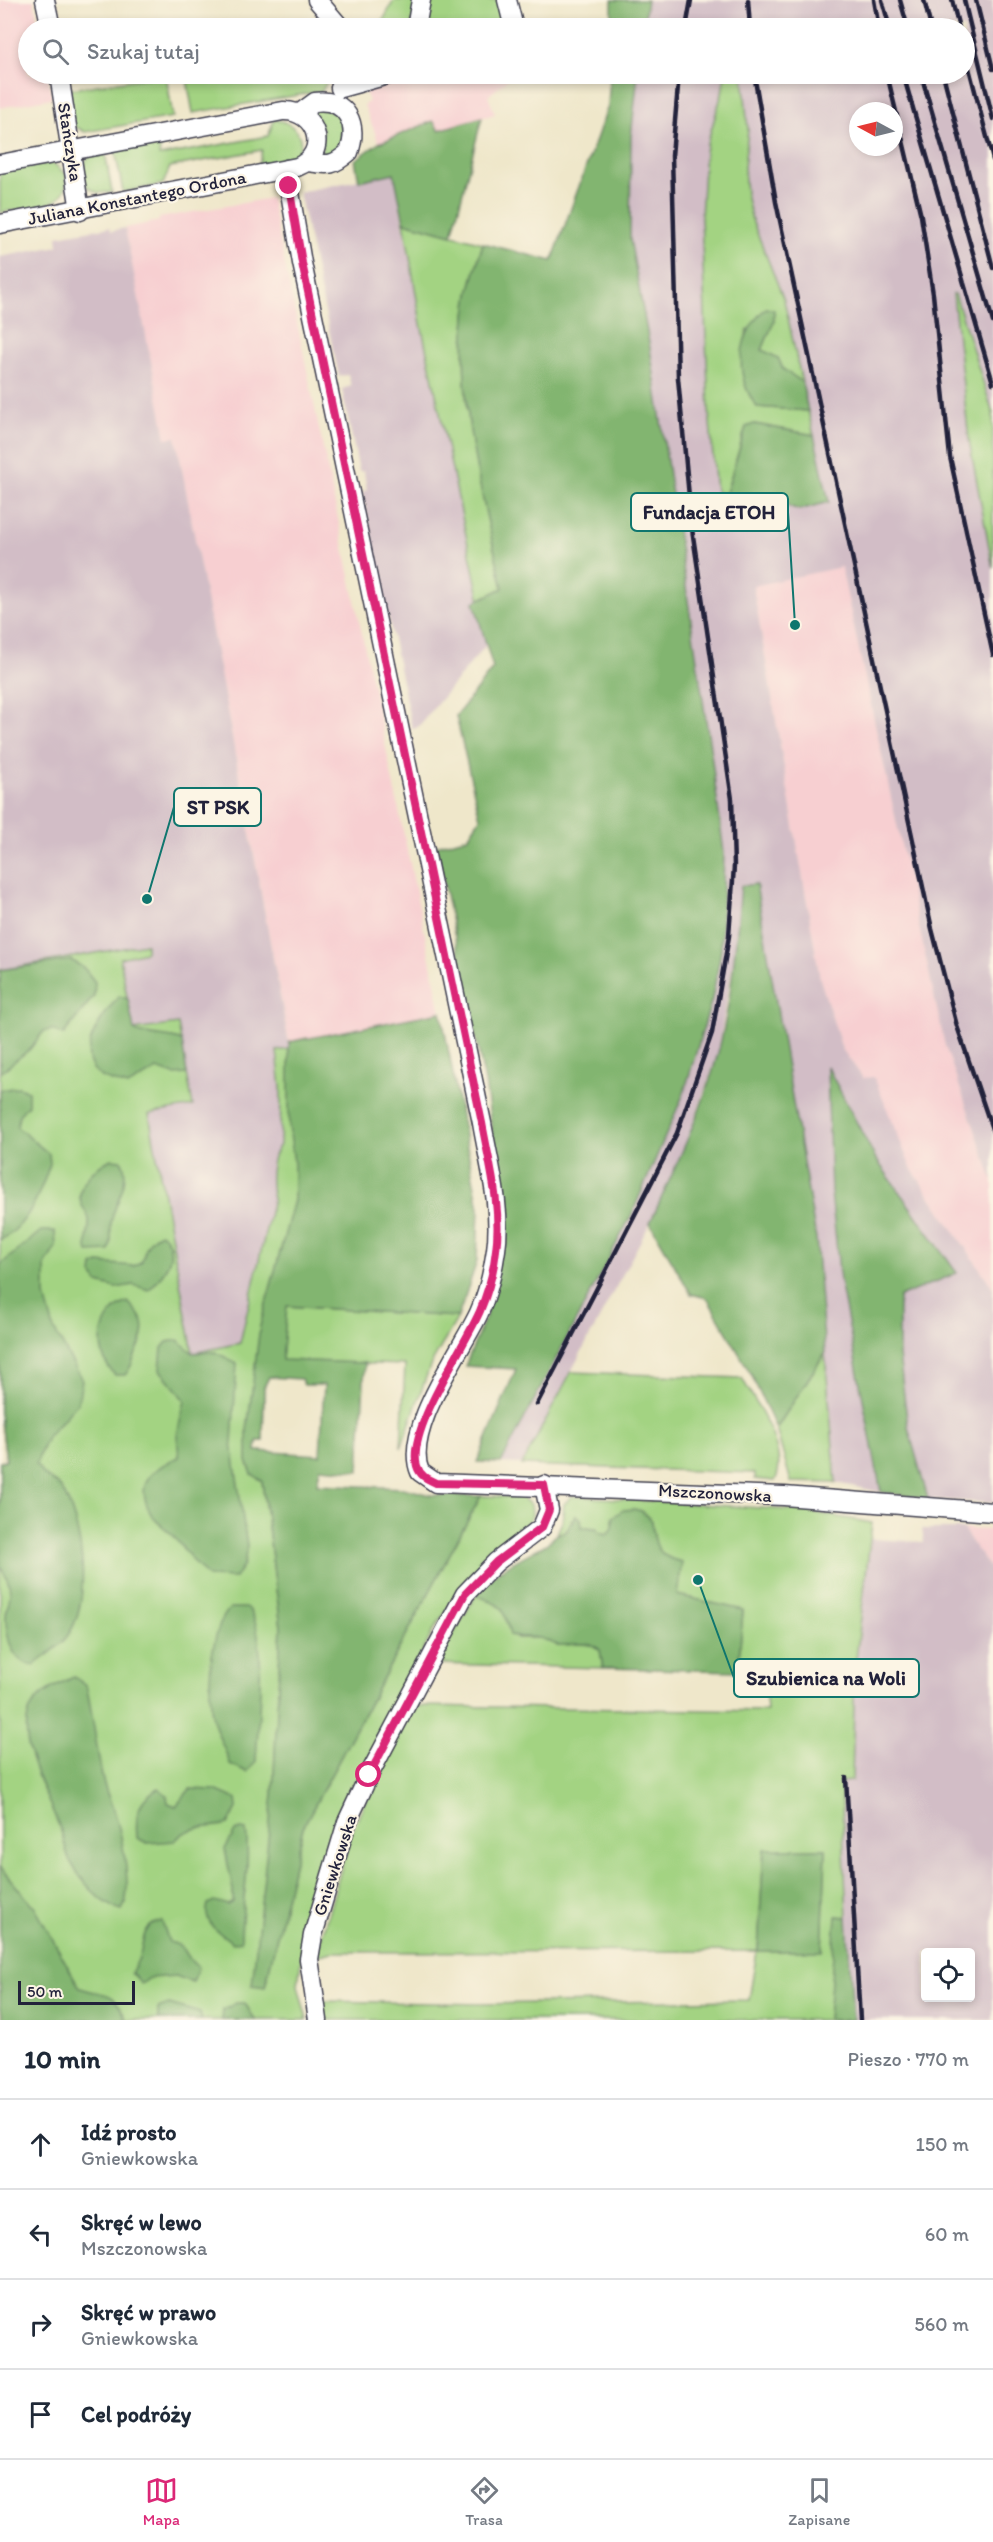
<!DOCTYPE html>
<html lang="pl">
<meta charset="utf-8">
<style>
body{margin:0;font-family:Itim,sans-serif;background:#f2f2f3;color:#1f2937}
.controls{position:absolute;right:18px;bottom:18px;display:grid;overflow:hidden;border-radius:6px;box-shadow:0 3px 9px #0003}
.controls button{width:54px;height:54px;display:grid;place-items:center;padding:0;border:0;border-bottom:2px solid #e0e1e3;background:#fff;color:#1f2937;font:30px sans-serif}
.compass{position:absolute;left:849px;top:102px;width:54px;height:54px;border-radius:50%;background:#fff;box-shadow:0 3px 9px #0003;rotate:277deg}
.scale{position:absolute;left:18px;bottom:15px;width:117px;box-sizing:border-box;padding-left:6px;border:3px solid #22223b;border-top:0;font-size:16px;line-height:21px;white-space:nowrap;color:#22223b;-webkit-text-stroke:4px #fcf5e5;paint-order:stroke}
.stop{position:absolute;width:18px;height:18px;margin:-14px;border:4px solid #db2777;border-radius:50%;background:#fff}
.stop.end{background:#db2777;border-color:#fff;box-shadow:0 2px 6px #0008}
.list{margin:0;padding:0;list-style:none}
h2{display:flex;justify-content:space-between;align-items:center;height:78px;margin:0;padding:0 24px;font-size:26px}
h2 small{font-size:20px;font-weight:400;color:#747a83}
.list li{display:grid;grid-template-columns:39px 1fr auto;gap:18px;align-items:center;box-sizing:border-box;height:90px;padding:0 24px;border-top:2px solid #e0e1e3}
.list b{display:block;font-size:22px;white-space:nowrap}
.list p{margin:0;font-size:20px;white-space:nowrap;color:#747a83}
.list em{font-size:20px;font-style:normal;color:#747a83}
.icon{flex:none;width:33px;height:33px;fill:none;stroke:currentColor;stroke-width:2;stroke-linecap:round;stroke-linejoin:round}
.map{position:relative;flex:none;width:993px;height:2020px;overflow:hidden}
.search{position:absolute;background:#fff;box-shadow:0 3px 9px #0003;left:18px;right:18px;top:18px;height:66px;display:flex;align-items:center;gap:15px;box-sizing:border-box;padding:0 21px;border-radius:33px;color:#747a83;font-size:22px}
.sheet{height:438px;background:#fff}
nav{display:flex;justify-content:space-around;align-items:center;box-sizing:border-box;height:84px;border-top:2px solid #e0e1e3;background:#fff;font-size:16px;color:#747a83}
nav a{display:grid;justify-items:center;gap:3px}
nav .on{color:#db2777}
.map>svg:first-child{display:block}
.built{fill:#f7cfd1}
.industrial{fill:#d2bdc6;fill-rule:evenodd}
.green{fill:#a3d382;stroke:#627a5e;stroke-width:1.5;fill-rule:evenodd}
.forest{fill:#82b570;stroke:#526c56;stroke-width:1.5;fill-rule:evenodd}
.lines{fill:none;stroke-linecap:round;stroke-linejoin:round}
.street-casing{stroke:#414050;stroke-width:21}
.street{stroke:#fff;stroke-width:18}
.rail{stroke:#22223b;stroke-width:4.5}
.route{stroke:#db2777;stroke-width:8}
.labels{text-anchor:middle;stroke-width:4.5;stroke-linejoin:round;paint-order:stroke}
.street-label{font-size:18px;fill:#22223b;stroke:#fcf5e5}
.leader{fill:none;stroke:#0f766e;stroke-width:2}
.callout-dot{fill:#0f766e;stroke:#fcf5e5;stroke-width:2}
.callout{fill:#fcf5e5;stroke:#0f766e;stroke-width:2}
.callout-label{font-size:20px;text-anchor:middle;font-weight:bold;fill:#22223b}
</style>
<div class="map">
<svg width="993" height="2020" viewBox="0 0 993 2020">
<rect width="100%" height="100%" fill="#fcf5e5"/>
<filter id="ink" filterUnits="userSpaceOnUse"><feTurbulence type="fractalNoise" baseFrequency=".0167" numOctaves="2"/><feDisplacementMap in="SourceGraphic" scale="12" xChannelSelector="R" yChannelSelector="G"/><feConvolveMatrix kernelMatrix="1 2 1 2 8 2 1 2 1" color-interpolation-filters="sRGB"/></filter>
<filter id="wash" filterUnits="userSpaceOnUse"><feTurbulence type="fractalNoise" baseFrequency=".008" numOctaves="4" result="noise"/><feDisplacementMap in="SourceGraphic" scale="24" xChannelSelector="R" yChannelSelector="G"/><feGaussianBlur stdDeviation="1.35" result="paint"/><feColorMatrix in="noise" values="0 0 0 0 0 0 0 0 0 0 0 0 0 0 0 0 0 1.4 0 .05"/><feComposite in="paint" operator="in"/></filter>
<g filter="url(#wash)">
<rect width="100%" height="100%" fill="#efe7ca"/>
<!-- built -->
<g class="built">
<path d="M0 0H34L39 28H28V74H48L52 98 0 108Z"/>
<path d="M413 74H514L488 96 495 114 439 130 433 121 379 143 364 105 369 101 363 88Z"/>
<path d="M271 198 441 1012 289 1042 176 437 166 439 125 228 159 221V218L170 216Z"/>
<path d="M841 567 945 1046 993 1180V1288L911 1168 900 1144 863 1078 842 1049 820 979 753 585Z"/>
<path d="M963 1529 993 1530V1573Z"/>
</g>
<!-- industrial -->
<g class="industrial">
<path d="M647 0H993V1180L945 1046 841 567 753 586 820 979 842 1049 863 1078 874 1077 911 1168 993 1288V1503L928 1499 908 1427 899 1355V1297L957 1272 876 1159 828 1068 831 1192 840 1281 881 1492 836 1483 816 1238 755 884 741 886 734 955 718 1053 687 1141 650 1223 522 1464 501 1463 630 1216 684 1093 712 999 721 951 724 853 694 635 630 239 631 137 638 74H964V28H643ZM858 111H894V147H858Z"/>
<path d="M394 173 421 324 480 601 474 602 486 645 418 727 412 729 362 492 367 490 364 472 359 471 342 389 351 386 348 375 339 376 299 192Z"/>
<path d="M110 227 111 231 125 228 166 438 176 437 290 1049 278 1052 281 1088 280 1145 271 1191 273 1199 240 1344 193 1353 149 1114 193 1105 178 1024 133 1030 120 958 146 952V944L0 970V257L58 246 57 236Z"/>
<path d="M922 1529H963L993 1573V2020H853L841 1782 852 1781 855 1668 870 1539 924 1542ZM926 1952H970V1998H926Z"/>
</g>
<!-- green -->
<g class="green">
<path d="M394 0H416L411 28H379Z"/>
<path d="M426 0H502L508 28H421Z"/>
<path d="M186 74H331L322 91 193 113Z"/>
<path d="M725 74H743L748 130 744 167 746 194 752 220 784 300 802 382 783 369 778 358 762 350 774 321 748 329C739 358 738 381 757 407L808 411 814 435 755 424 746 427 726 493 716 492 709 411 701 217 705 151 722 93Z"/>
<path d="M166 75 173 117 85 132 76 127 71 128 70 89Z"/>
<path d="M321 107 342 117 346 140 339 152 321 157 323 129 312 111Z"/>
<path d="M274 120C293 119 313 144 291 158 284 163 268 164 259 164L262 150 170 167 163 184 123 192 115 150 161 141 159 156 268 136Z"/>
<path d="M105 152 112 192 98 193 87 187 81 169 88 157Z"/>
<path d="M53 163 66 174C73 210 26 208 0 212V170Z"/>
<path d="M404 222 483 243C478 262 471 281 468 300 454 398 482 494 503 588L480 601 421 324Z"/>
<path d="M953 294H955L993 413V568L969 440Z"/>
<path d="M146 944V952L120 958 133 1030 178 1024 193 1106 149 1114 193 1353 240 1343 273 1199C269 1184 270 1156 280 1145L281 1088 277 1051 290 1049 289 1042 307 1038 287 1306 458 1317 430 1366 401 1448 405 1365 283 1361 282 1377H269L264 1387 263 1441H257L256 1451 279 1453 262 1481 281 1627 265 1986 303 1827 481 1496 521 1497 531 1505 532 1515 525 1528 471 1573 433 1631 341 1817 307 1921 302 1951 298 1985 307 2020H28L0 1930V1462L6 1460 0 1412V970Z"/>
<path d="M825 1353 836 1483 791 1482 776 1429Z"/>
<path d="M571 1372 742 1378C756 1404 790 1452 775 1481L755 1479V1473L522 1465Z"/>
<path d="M572 1496 807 1511 872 1523 855 1668 852 1781 841 1782 847 1917 837 1916 828 2020H326L322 2001 482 2004 749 2000 757 1951 332 1952 316 1956 350 1838 366 1798 413 1706 767 1711 764 1673 738 1671 743 1610 677 1595 671 1560C654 1551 654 1539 652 1521L613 1528 607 1534 600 1532 597 1528 582 1527 572 1520 566 1532 557 1533 562 1522 564 1504ZM826 1849 822 1950 758 1951 764 1850Z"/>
<path d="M476 1595C487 1600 503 1604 507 1617 510 1626 510 1630 517 1638H541L558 1645 571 1643 593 1645 600 1650 603 1668 436 1664Z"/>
</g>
<!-- forest -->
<g class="forest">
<path d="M612 0H647L643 28H612Z"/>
<path d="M610 74H638L631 137 630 239 650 348 712 760 724 853 721 951 712 999 684 1093 631 1216 501 1463 477 1462 516 1369 465 1366 486 1316 503 1209 485 1082 436 846 468 837 480 818 456 716 493 668 474 602 503 588C482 494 454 398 468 300 471 281 478 262 483 243L552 261 608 106Z"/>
<path d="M482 117 452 235 404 222 394 173 359 181 355 160 379 143 433 121 439 130Z"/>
<path d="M766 308 774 310V321L762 350 778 358 783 369 802 382 808 411 757 407C733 374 737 335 766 308Z"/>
<path d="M754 424 814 435 829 502 799 510 788 506 785 495 771 498 732 499 726 493 746 427Z"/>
<path d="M756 884 816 1238 825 1353 776 1429 752 1376 707 1298 691 1294 650 1223C675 1168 702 1112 718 1053 732 1000 736 941 741 886Z"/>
<path d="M71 960 84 968 95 982 94 996 63 1035 53 1030 44 1031 30 1049 0 1073V970Z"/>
<path d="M119 996 128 999 134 1030C149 1038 166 1034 182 1041L187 1074 174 1075 157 1069 128 1086C120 1083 109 1081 102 1077 70 1056 103 1015 119 996Z"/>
<path d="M441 1012 479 1208 477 1261 458 1317 287 1306 282 1360 365 1363 359 1471 320 1468 317 1484 403 1488 431 1495 481 1496 303 1827 265 1987 252 1985 273 1794 281 1627 262 1481 252 1474 247 1461V1430L260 1326 294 1200V1163L289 1126V1042ZM269 1377 301 1379 304 1385H324L320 1455 256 1451 257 1441H263L264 1387Z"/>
<path d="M827 1066 876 1159 957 1273 899 1297V1355L908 1427 928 1499 881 1492 840 1281 831 1192Z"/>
<path d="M19 1087 28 1091V1105L19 1115 17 1127 49 1154 50 1164C41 1191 27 1228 0 1240V1090Z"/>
<path d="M111 1159 121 1160C133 1180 114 1203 111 1223 110 1234 113 1239 109 1251L88 1252C84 1240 90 1232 89 1220 88 1213 83 1209 81 1203 75 1184 96 1167 111 1159Z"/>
<path d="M41 1231H55L56 1247 45 1265V1296L54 1329 82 1380 78 1403 47 1437 36 1464C46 1482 55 1479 61 1488 83 1522 94 1606 65 1639 57 1649 44 1657 34 1665 12 1664 6 1637 6 1617 6 1609 10 1601 10 1593 10 1582 6 1575 0 1567V1462L6 1460 0 1412V1265Z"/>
<path d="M161 1233C182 1251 164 1275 149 1290L133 1285 116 1288 98 1283 92 1274 93 1266 98 1263 134 1266 142 1261C145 1249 149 1237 161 1233Z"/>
<path d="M128 1302C147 1321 148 1329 136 1353 133 1361 131 1368 125 1375H115C93 1354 97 1313 128 1302Z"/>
<path d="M178 1340 193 1353 215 1352 237 1363 232 1443 247 1546 244 1564 235 1578 208 1577C195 1564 184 1549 172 1535 166 1528 157 1523 152 1516 133 1483 151 1469 179 1457L177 1435 185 1400 160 1370 162 1348 167 1342Z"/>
<path d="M634 1509 642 1511 652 1521C654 1545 657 1557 682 1562L677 1595 743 1610 738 1671 603 1668 600 1650C588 1639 572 1646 558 1645 551 1644 545 1639 539 1638 529 1636 519 1639 510 1635 502 1607 506 1607 476 1595 493 1569 521 1559 546 1544 554 1538 555 1533 566 1532L576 1515 581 1519 582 1527 597 1528 600 1532 607 1534 613 1527V1517L623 1510Z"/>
<path d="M230 1608H248C269 1630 257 1730 256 1762L247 1772 230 1764C224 1746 212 1725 211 1706 208 1678 211 1629 230 1608Z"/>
<path d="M74 1677 86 1685C93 1715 96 1745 102 1776 105 1792 114 1808 118 1824 123 1843 133 1894 122 1910 102 1906 80 1879 70 1861 65 1850 64 1837 59 1826 47 1795 12 1737 33 1704 40 1693 62 1682 74 1677Z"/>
<path d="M159 1788 167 1796 168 1803 176 1806 190 1789 215 1790 236 1799 237 1808 228 1824C209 1829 188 1824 175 1841L147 1843 137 1838C135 1816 137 1799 159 1788Z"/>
<path d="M241 1829 246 1830C251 1870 241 1903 241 1941L233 1943C219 1932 202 1924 208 1904L214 1901 228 1905 233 1902V1890L225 1849 235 1831Z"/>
<path d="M764 1849H826L822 1951H758Z"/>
<path d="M0 1867 35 1908 80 1988C110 1998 111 1987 127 2020H3L0 2004Z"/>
<path d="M836 1916 847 1917 853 2020H828Z"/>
<path d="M162 1921 169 1942C190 1946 183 1957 198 1967L193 1982 175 1976 150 1978 141 1984 131 1973C134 1968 138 1961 140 1955 144 1939 142 1925 162 1921Z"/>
<path d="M236 2003H245L255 2020H222L223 2010Z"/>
<path d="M169 2004 200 2013 202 2020H158V2008Z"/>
</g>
</g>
<g filter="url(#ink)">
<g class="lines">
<defs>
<g id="street">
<path d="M45 0 51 28"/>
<path d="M317 0 341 28"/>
<path d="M507 0 514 28"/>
<path d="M416 28 421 0"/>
<path d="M59 74 80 211"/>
<path d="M340 88 391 74"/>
<path d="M300 113 315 102C347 98 359 125 349 152 332 167 328 165 308 162"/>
<path d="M0 164 283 111C318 110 330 154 297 167L0 224"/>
<path d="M286 169 302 263 482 1123C489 1164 502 1209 496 1250 493 1271 488 1293 479 1313 461 1352 402 1430 420 1472L436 1483 784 1496 993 1512"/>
<path d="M318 2020 309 1959 313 1935 347 1822 369 1775 465 1594 496 1562 542 1527 549 1510 544 1485"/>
</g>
</defs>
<!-- street casing -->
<use href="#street" class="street-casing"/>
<!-- street -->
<use href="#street" class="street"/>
<!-- rail -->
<g class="rail">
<path d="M748 0 750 28"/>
<path d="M874 0 879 28"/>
<path d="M882 0 890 28"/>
<path d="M900 0 908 28"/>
<path d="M924 0 931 28"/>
<path d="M952 0 959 28"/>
<path d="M964 0 993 119"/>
<path d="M976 0 993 69"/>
<path d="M686 28 691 0"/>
<path d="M964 49 993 160"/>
<path d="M754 74 776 202 932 929 957 1026 993 1132"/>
<path d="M887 74 921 216 933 294 950 457 993 655"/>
<path d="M903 74 993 383"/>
<path d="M921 74 993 322"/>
<path d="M943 74 993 268"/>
<path d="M537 1404 677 1133 712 1033 729 936 734 866 732 799 692 529 678 378 672 156 679 74"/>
<path d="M846 1778 860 2020"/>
</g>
</g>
</g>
<g class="lines" filter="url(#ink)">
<!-- route -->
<path class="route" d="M289 186 302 263 482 1123C489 1163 502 1208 496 1250 494 1270 488 1292 480 1311 465 1346 406 1431 417 1466 420 1476 427 1479 436 1483L544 1485 549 1510 542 1527 496 1562 465 1594 369 1775"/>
</g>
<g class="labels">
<!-- street labels -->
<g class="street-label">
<text transform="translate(70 142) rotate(81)" y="6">Stańczyka</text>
<text transform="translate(137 198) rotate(-11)" y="6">Juliana Konstantego Ordona</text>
<text transform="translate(715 1493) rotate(3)" y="6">Mszczonowska</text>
<text transform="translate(335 1865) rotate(-72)" y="6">Gniewkowska</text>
</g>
</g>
<!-- callouts -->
<path class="leader" d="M795 625L788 512M147 899L174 807M698 1580L734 1678"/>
<g class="callout-dot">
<circle cx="795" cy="625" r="6"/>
<circle cx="147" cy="899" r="6"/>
<circle cx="698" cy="1580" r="6"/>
</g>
<g class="callout">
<rect x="631" y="493" width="157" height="38" rx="6"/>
<rect x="174" y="788" width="87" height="38" rx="6"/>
<rect x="734" y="1659" width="185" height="38" rx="6"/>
</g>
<g class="callout-label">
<text x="709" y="519">Fundacja ETOH</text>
<text x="218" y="814">ST PSK</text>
<text x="826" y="1685">Szubienica na Woli</text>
</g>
</svg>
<div class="controls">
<button><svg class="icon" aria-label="locate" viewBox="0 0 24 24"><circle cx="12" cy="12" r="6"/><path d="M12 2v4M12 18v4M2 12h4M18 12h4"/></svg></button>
</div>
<svg class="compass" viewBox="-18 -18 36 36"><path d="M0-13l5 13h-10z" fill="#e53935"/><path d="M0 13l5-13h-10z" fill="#747a83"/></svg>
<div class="scale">50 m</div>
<div class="stop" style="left:369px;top:1775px"></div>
<div class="stop end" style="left:289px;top:186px"></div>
<div class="search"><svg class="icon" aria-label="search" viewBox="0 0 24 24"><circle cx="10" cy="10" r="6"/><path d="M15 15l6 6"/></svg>Szukaj tutaj</div>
</div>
<section class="sheet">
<h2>10 min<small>Pieszo · 770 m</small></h2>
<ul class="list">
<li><svg class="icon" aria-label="ahead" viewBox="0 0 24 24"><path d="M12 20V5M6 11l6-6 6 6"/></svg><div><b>Idź prosto</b><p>Gniewkowska</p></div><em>150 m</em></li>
<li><svg class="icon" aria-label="left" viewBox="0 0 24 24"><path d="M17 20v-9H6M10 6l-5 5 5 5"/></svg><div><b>Skręć w lewo</b><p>Mszczonowska</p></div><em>60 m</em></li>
<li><svg class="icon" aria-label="right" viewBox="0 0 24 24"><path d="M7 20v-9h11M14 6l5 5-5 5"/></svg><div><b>Skręć w prawo</b><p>Gniewkowska</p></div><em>560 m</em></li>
<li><svg class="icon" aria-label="arrive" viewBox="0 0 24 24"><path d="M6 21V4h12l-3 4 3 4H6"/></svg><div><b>Cel podróży</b></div></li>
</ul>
</section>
<nav>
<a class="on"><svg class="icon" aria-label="map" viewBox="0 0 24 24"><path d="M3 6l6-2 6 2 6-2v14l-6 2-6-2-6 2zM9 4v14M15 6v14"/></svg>Mapa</a>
<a><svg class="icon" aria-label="directions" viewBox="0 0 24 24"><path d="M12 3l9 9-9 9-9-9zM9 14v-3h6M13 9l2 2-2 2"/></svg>Trasa</a>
<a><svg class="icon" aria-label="saved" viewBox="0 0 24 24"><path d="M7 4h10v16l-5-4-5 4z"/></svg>Zapisane</a>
</nav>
